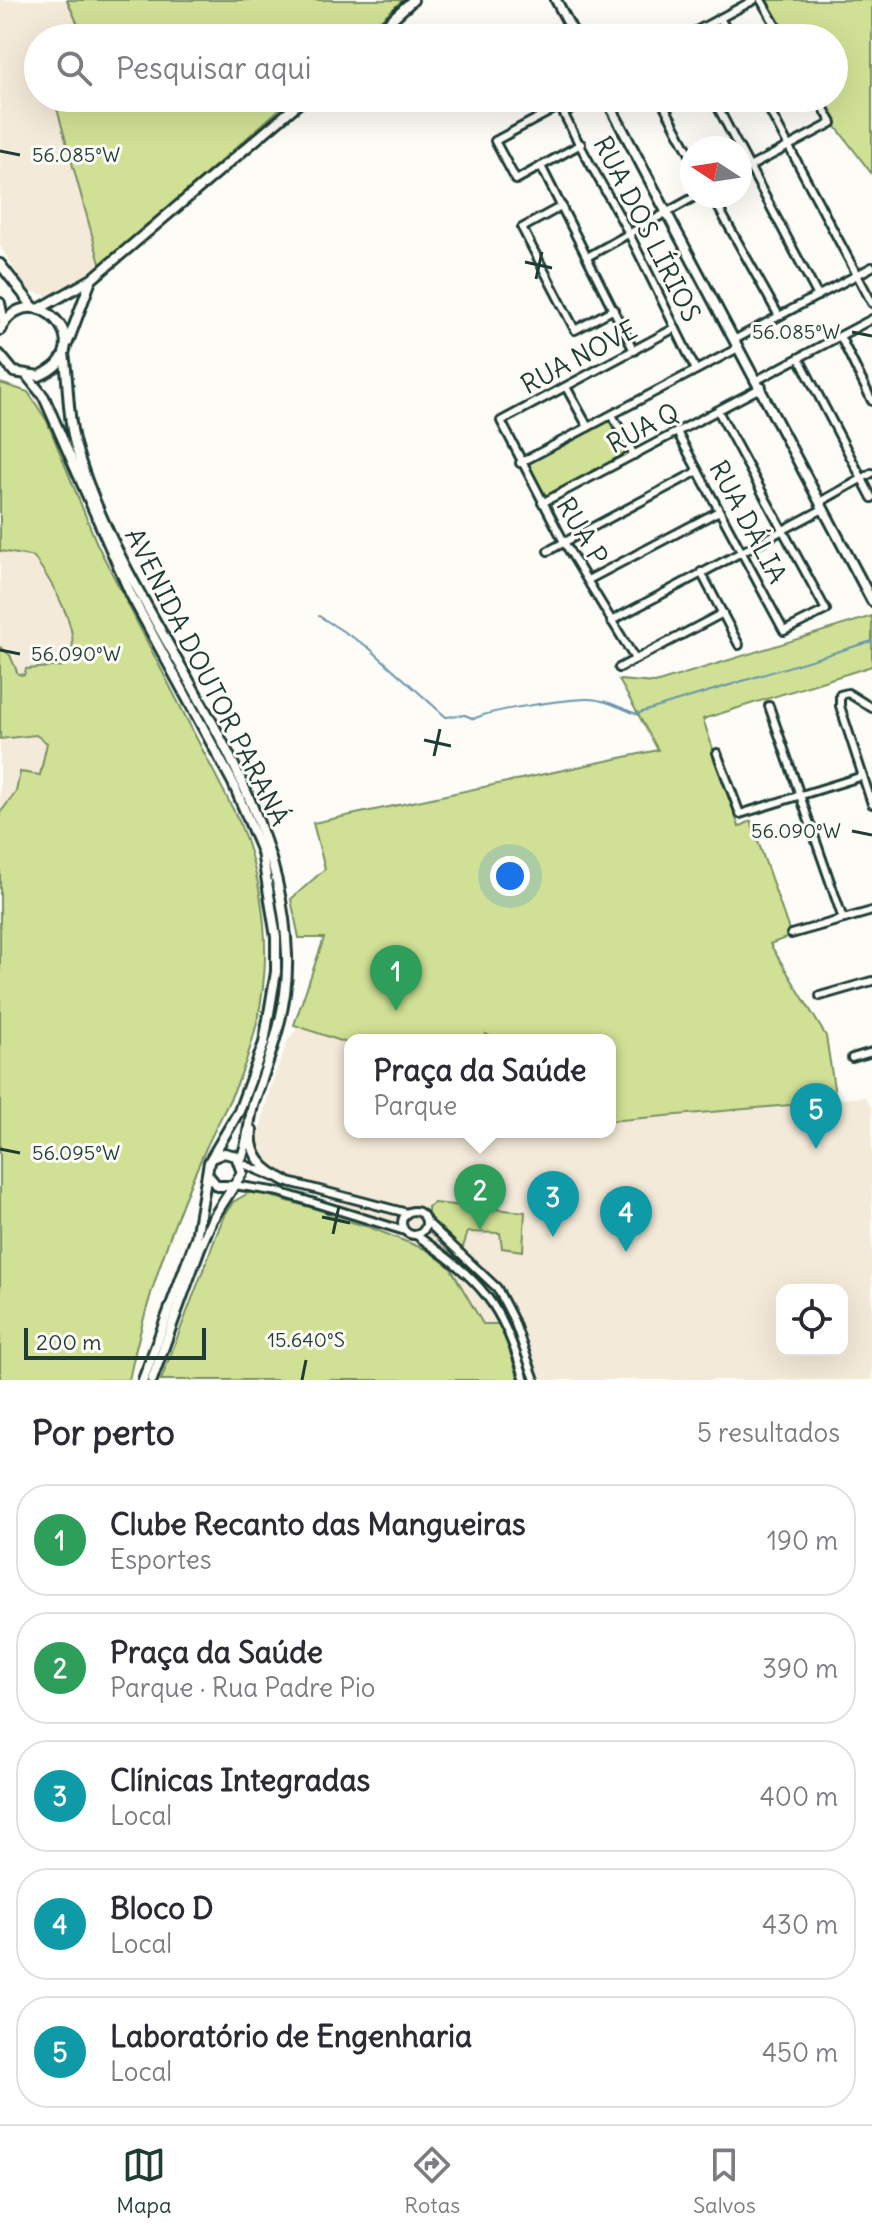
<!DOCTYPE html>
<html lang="pt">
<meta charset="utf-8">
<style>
body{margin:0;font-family:Delius,sans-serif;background:#f7f7f7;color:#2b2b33}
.controls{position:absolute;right:24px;bottom:24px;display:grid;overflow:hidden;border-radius:16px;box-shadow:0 8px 32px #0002}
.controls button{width:72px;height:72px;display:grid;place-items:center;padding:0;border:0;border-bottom:2px solid #e1e1e2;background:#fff;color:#2b2b33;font:40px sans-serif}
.compass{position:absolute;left:680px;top:136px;width:72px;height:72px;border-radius:50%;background:#fff;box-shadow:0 8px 32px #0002;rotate:282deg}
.scale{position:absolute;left:24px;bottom:20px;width:182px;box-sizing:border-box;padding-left:8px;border:4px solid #1f3d34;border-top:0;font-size:22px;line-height:28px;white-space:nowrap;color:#1f3d34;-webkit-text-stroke:6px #fdfcf7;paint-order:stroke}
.you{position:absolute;left:510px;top:876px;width:28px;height:28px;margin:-20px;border:6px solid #fff;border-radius:50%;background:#1a73e8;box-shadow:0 0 0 12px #1a73e833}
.badge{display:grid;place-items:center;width:52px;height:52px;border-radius:50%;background:#1f3d34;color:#fff;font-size:26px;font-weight:700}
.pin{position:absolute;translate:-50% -66px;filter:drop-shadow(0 2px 4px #0008)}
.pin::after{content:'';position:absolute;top:42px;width:28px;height:24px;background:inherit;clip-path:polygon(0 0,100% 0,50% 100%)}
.popup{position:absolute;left:344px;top:1034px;width:272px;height:104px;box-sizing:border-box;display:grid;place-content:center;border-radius:16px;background:#fff;filter:drop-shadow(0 2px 6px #0005);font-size:26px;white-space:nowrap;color:#7c7c81}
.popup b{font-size:30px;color:#2b2b33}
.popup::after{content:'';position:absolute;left:50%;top:100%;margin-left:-16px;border:16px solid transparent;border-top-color:#fff}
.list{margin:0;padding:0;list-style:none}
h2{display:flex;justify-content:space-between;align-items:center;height:104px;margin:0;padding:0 32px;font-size:34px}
h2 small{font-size:26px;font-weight:400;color:#7c7c81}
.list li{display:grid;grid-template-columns:52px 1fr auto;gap:24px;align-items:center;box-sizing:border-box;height:112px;margin:0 16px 16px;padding:0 16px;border:2px solid #e1e1e2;border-radius:32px}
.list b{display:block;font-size:30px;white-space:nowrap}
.list p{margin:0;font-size:26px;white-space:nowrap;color:#7c7c81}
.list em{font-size:26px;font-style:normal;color:#7c7c81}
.icon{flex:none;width:44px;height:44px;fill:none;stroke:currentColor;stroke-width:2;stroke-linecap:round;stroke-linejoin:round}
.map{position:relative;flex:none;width:872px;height:1380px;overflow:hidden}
.search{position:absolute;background:#fff;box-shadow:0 8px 32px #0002;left:24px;right:24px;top:24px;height:88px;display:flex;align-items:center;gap:20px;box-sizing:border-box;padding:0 28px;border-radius:44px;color:#7c7c81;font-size:30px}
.sheet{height:744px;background:#fff}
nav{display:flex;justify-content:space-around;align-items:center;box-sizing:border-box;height:112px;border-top:2px solid #e1e1e2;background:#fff;font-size:22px;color:#7c7c81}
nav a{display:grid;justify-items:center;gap:4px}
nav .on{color:#1f3d34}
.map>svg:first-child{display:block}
.built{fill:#f4ead9;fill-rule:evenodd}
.green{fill:#d0e195;stroke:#788f64;stroke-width:2}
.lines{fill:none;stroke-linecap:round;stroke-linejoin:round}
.stream{stroke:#6995aa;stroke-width:2}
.street-casing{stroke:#1f3d34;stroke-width:12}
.secondary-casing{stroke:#1f3d34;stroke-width:14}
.street{stroke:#fdfcf7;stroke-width:6}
.secondary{stroke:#fdfcf7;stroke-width:8}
.ticks{fill:none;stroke:#1f3d34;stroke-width:3}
.labels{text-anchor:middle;stroke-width:6;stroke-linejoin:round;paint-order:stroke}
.street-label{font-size:26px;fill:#1f3d34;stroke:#fdfcf7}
.ticks-label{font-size:20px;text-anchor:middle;fill:#1f3d34;stroke:#fdfcf7;stroke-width:6;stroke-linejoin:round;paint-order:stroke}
</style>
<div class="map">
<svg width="872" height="1380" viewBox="0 0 872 1380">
<rect width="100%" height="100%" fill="#fdfcf7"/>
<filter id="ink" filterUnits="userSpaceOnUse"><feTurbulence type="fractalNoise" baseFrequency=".0125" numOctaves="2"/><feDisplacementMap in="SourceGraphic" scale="16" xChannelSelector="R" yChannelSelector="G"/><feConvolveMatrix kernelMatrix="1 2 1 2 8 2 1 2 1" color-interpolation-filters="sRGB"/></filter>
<g filter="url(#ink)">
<!-- built -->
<g class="built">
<path d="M0 0H67L84 38H38V98H54L101 267 61 294 51 297 27 290 0 246Z"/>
<path d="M0 383 19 386 39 401 78 505 137 621 0 919Z"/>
<path d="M299 1026 350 1044V1132H610V1121L865 1097 872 1109V1380H519L501 1324H483L444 1258 384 1230 336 1214 342 1193 277 1173 261 1155 258 1137 270 1088 288 1040ZM782 1290H842V1350H782Z"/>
</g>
<!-- green -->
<g class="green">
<path d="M67 0H403L360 38H84Z"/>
<path d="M764 0H872V174L837 128 820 98H834V38H786Z"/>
<path d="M54 98H292L101 267Z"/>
<path d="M0 383 28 392 47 421 97 544 239 821C274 910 274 994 238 1082 228 1105 216 1126 206 1148 174 1218 144 1305 129 1380H0V813L16 792 20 772 40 775 47 743 36 735 0 739V647L10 655 18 674 24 675 26 669 64 666C90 642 51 581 34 557L0 551Z"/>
<path d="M613 418 631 454 542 501 524 465Z"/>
<path d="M872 616V666L703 719 739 827 751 821 791 936 770 944 826 1036 836 1101 610 1121V1040H495L486 1034 484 1040H350V1044L294 1025 324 938H299L291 899 325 869 313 823 658 750 619 680 655 683Z"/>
<path d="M252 1191 327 1212V1215L369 1227 427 1250 450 1267 483 1324H501L519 1380H161L223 1218 233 1202Z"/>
<path d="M434 1203 525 1212 523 1251 502 1248 500 1233 468 1232 461 1253 428 1218V1207Z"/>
</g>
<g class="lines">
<!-- stream -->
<path class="stream" d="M319 616 368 647 446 717 465 715 474 719C487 710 569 699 587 699 605 699 621 708 636 714L872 641"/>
<defs>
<g id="street">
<path d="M761 0 783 38"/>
<path d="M720 18 731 38"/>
<path d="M683 38 754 0"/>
<path d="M660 98 692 158"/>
<path d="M713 98 739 148"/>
<path d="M763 98 872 303"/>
<path d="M564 113 594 98"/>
<path d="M581 144 516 180 495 141 560 106C580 149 606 190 628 232 651 277 673 324 696 370"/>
<path d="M740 149 818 296"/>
<path d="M541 166 634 351"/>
<path d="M740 172 832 123 818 98"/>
<path d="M712 196 779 316"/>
<path d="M562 206 522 228 575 330 614 309"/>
<path d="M589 256 696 196"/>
<path d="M840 336 872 401"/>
<path d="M734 340 872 267"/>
<path d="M799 358 872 498"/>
<path d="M757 380 872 319"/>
<path d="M566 387 588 427"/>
<path d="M612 415 634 455"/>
<path d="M677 432 784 631 826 610 718 411"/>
<path d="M520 463 738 348"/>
<path d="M820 502 872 473"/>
<path d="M542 503 762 387"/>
<path d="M548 551 698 471"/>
<path d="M701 572 739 645"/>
<path d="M588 580 719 511"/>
<path d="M611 621 823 509"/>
<path d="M635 659 564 542 501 421 675 328"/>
<path d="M619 668 723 613"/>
<path d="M769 706 843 919"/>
<path d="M872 708 848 693 840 695V706L872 804"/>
<path d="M717 753 740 814 863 776"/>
<path d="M791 934 872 911"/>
<path d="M820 996 872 981"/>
<path d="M852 1058 872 1052"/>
<path d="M241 1163 274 1177"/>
<path d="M285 1181 407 1213"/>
<path d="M234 1185 279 1192 405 1231"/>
<circle cx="414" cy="1223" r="12"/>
<path d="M426 1221 497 1288 514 1321 535 1380"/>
<path d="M416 1235C483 1282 500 1301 525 1380"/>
</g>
<g id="secondary">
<path d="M556 0 576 38"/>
<path d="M371 38 413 0"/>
<path d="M606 98 872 601"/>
<path d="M0 264 34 308"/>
<path d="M0 303 4 323"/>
<path d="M39 309 92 279 305 98"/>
<path d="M0 330C30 270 106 348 39 376L14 372 0 355"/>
<path d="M68 342 91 280"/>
<path d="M64 354C69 383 67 414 75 444 124 618 282 771 287 955 289 1007 271 1054 254 1102 248 1121 249 1144 240 1161"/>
<path d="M28 377 44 397 130 593 233 783 262 852 276 937V972L264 1043 239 1111 209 1162 196 1238 143 1380"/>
<path d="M252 1130C249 1156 264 1170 286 1181"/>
<path d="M208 1175 217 1186H233"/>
<path d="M152 1380 200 1248 212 1220 242 1173 236 1156 224 1153 214 1157"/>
</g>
</defs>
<!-- street casing -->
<use href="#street" class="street-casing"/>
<!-- secondary casing -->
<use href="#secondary" class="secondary-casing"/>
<!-- street -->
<use href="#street" class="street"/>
<!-- secondary -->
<use href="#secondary" class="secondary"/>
</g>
</g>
<!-- ticks -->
<path class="ticks" d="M0 151 20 155M525 262 552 268M536 279 542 252M852 332 872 336M0 650 20 654M424 740 451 746M434 756 440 729M852 831 872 835M0 1149 20 1153M322 1217 350 1223M333 1234 339 1206M302 1380 306 1360"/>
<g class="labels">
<!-- street labels -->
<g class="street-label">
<text transform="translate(647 229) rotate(63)" y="9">RUA DOS LÍRIOS</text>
<text transform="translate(579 357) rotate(-28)" y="9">RUA NOVE</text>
<text transform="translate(643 428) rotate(-28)" y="9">RUA Q</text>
<text transform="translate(748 522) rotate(62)" y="9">RUA DÁLIA</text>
<text transform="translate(582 531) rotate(59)" y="9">RUA P</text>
<text transform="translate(207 677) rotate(63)" y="9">AVENIDA DOUTOR PARANÁ</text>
</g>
</g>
<g class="ticks-label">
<text x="76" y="162">56.085°W</text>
<text x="796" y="339">56.085°W</text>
<text x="76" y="661">56.090°W</text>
<text x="796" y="838">56.090°W</text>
<text x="76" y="1160">56.095°W</text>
<text x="306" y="1347">15.640°S</text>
</g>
</svg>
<div class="controls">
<button><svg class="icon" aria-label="locate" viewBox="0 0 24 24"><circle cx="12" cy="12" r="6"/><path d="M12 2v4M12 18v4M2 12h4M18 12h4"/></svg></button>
</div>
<svg class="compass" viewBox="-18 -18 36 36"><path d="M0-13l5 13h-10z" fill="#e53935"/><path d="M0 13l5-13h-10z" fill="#7c7c81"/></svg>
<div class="scale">200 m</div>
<div class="you"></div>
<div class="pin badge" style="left:396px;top:1011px;background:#2e9e5b">1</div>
<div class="pin badge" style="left:480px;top:1230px;background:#2e9e5b">2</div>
<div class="popup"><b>Praça da Saúde</b>Parque</div>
<div class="pin badge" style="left:553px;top:1237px;background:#0f9aa8">3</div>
<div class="pin badge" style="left:626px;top:1252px;background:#0f9aa8">4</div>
<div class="pin badge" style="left:816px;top:1149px;background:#0f9aa8">5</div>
<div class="search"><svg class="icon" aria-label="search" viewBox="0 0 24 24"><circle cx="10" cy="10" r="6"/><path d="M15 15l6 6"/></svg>Pesquisar aqui</div>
</div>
<section class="sheet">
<h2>Por perto<small>5 resultados</small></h2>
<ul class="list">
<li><span class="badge" style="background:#2e9e5b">1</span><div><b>Clube Recanto das Mangueiras</b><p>Esportes</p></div><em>190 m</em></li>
<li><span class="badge" style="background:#2e9e5b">2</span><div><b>Praça da Saúde</b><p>Parque · Rua Padre Pio</p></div><em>390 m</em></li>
<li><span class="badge" style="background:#0f9aa8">3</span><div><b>Clínicas Integradas</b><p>Local</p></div><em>400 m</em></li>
<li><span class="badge" style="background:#0f9aa8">4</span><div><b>Bloco D</b><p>Local</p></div><em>430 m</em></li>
<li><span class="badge" style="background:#0f9aa8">5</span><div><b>Laboratório de Engenharia</b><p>Local</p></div><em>450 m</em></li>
</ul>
</section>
<nav>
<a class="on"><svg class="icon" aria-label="map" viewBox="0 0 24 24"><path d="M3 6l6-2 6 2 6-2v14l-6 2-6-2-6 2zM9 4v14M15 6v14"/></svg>Mapa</a>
<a><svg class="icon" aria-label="directions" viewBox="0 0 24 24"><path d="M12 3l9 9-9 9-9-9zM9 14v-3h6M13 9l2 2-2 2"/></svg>Rotas</a>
<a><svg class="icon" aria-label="saved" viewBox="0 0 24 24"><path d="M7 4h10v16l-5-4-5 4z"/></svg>Salvos</a>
</nav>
